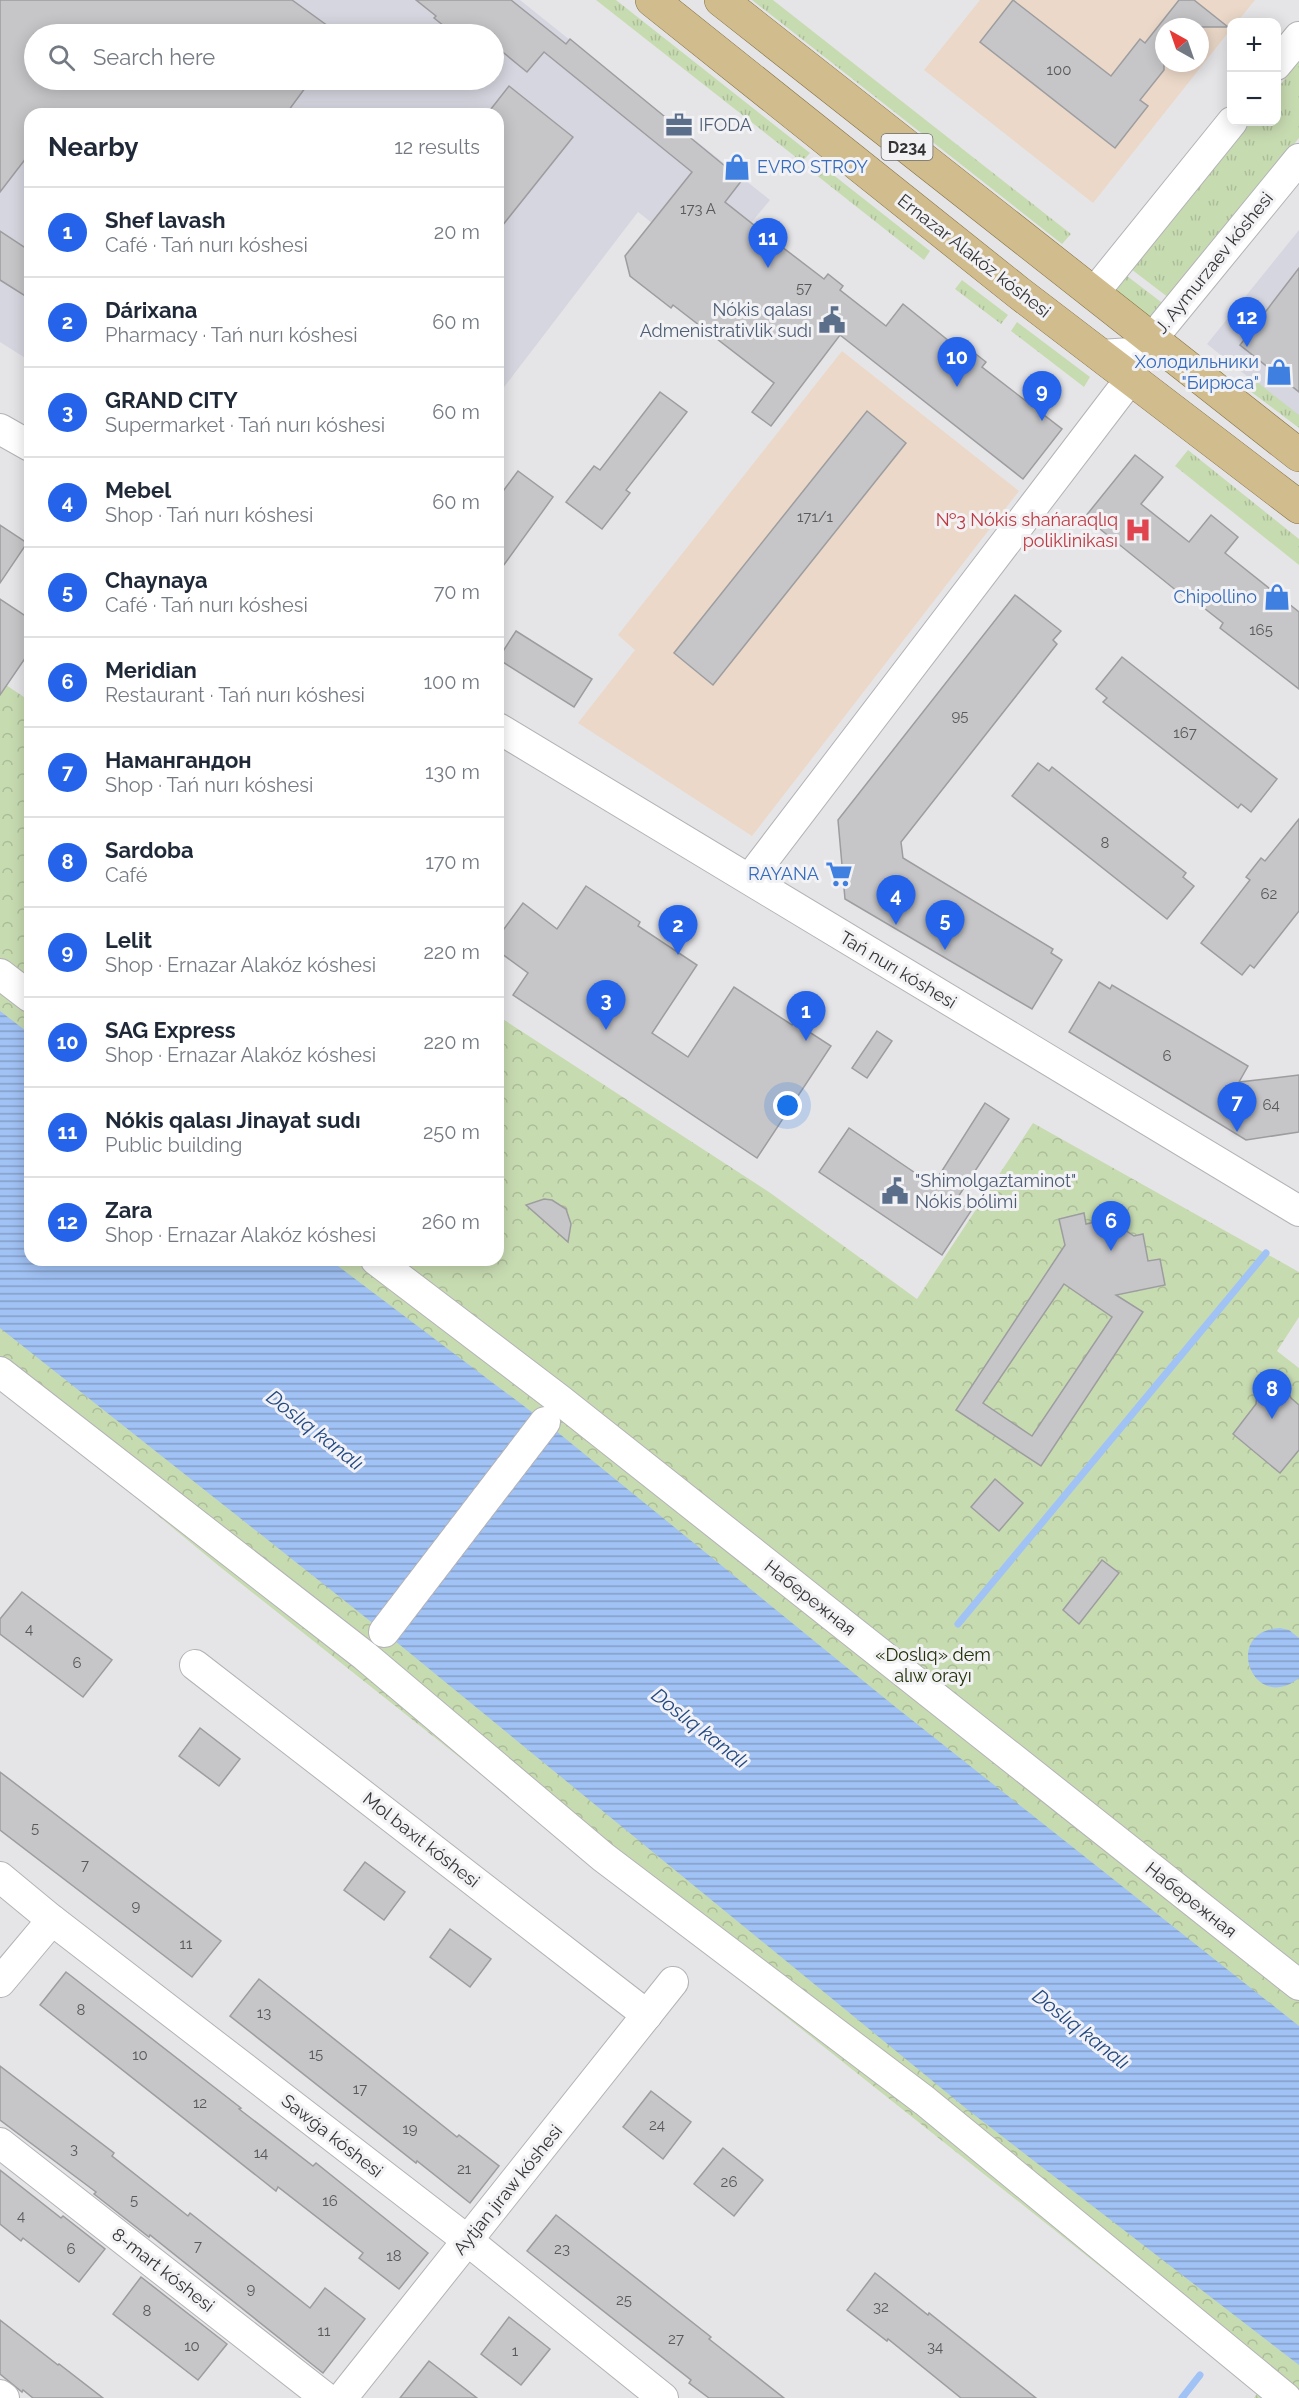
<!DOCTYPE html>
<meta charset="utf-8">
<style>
body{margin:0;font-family:Raleway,sans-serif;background:#f2f2f3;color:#1f2937}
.controls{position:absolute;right:18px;top:18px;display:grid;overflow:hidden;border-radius:12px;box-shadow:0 3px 15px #0003}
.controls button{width:54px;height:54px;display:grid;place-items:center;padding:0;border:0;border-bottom:2px solid #e0e1e3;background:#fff;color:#1f2937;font:30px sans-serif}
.compass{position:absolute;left:1155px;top:18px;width:54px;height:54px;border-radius:50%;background:#fff;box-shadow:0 3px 15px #0003;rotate:320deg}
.you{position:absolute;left:788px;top:1106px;width:21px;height:21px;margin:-15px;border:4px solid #fff;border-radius:50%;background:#1a73e8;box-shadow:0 0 0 9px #1a73e833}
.badge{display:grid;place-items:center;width:39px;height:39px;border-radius:50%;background:#2563eb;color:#fff;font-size:20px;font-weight:700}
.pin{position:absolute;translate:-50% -50px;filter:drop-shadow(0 2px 3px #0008)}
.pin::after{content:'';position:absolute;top:32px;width:21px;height:18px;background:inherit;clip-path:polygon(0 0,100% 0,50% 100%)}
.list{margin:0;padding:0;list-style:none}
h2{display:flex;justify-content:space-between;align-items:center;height:78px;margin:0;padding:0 24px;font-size:26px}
h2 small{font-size:20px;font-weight:400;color:#747a83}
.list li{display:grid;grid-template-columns:39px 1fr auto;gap:18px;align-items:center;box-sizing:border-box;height:90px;padding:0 24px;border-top:2px solid #e0e1e3}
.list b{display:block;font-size:22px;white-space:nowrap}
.list p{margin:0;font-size:20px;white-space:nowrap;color:#747a83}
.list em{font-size:20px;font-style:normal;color:#747a83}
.icon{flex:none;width:33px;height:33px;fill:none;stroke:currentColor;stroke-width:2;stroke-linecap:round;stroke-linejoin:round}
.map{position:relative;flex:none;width:1299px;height:2398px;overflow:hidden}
.search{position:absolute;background:#fff;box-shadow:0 3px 15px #0003;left:24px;top:24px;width:480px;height:66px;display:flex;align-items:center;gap:15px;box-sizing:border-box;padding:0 21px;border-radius:33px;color:#747a83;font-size:22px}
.panel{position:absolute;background:#fff;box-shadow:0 3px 15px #0003;left:24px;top:108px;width:480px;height:1158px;border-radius:18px}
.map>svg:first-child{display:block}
.built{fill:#d6d6e0;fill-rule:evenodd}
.education{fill:#ebd8c8;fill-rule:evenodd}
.grass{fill:url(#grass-tufts)}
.park{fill:url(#park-crowns)}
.water{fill:url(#water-rules)}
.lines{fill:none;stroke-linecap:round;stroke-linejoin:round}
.stream{stroke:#a1c2f5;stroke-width:7}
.building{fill:#c6c6c8;stroke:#9d9da0;stroke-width:1.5;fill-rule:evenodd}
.minor-casing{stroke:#b3b3b6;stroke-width:32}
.major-casing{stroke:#86703e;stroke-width:34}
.minor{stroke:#fff;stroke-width:30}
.major{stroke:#d1bc8e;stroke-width:33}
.labels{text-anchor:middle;stroke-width:6;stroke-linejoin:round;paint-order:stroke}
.number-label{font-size:15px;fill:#59595a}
.shield{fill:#f2f2f5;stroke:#6e6e6f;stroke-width:1.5}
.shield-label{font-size:16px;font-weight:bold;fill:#353536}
.service-label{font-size:18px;fill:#4e5e75;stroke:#f2f2f5;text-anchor:start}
.shop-label{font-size:18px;fill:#366cbe;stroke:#f2f2f5;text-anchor:end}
.street-label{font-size:18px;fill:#353536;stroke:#f2f2f5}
.health-label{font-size:18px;fill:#be3a42;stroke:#f2f2f5;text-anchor:end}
.park-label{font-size:18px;fill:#203006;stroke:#f2f2f5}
.water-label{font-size:20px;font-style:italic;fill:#214985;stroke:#f2f2f5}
</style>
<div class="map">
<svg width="1299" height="2398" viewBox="0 0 1299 2398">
<defs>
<pattern id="grass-tufts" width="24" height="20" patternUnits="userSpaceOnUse" patternTransform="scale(1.5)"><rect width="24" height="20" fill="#c7dbb1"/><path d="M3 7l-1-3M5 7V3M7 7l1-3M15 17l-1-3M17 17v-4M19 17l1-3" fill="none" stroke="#acbd99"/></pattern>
<pattern id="park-crowns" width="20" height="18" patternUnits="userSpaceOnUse" patternTransform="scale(1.5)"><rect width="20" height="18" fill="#c7dbb1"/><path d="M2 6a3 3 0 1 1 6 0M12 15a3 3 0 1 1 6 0" fill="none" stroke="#acbd99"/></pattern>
<pattern id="water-rules" width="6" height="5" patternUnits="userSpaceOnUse" patternTransform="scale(1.5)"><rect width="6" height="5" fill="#a1c2f5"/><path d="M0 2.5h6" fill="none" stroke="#849ec7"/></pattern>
</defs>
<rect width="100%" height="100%" fill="#e5e5e8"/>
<!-- built -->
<g class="built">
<path d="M0 0H520L770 200 712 270 638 212 498 395V114H30V361L0 342ZM34 34H494V80H34Z"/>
<path d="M1299 230V418L1207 344Z"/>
</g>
<!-- education -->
<g class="education">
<path d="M980 0H1255L1237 22H1232L1231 29 1093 203 924 70ZM1164 27H1200V63H1164Z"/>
<path d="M842 351 1019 491 752 836 578 723 635 650 618 635Z"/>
</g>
<!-- grass -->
<g class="grass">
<path d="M596 0H616L810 153 802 162Z"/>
<path d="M752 0H773L1071 234 1062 244Z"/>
<path d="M1299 61V138L1169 298 1131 269 1250 122H1276L1277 89Z"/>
<path d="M822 166 930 251 924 260 815 174Z"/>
<path d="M1127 276 1165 305 1153 317 1146 318 1119 294 1117 289Z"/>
<path d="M962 280 1008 315 1001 324 955 289Z"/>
<path d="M1017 322 1090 377 1084 387 1011 331Z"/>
<path d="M1257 382 1299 415V428L1250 391Z"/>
<path d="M1188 450 1299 539V565L1175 466Z"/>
</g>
<!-- park -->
<path class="park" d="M0 681 30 701V1260H498V1016L769 1192 917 1299 1033 1123 1299 1272V1317L1277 1351 1299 1368V2398H1254L1258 2392 219 1566 0 1385Z"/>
<!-- water -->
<g class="water">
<path d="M0 1011 30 1034V1260H330L545 1422 893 1705 1299 2026V2365L968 2110 389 1636 0 1328Z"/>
<path d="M1280 1628 1289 1630 1299 1638V1678C1253 1715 1221 1631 1280 1628Z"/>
</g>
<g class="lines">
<!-- stream -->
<g class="stream">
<path d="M958 1624 1266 1253"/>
<path d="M1182 2398 1200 2375"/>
</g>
</g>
<!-- building -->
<g class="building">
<path d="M0 0H292L339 34H34V80H311L286 114H30V153L0 192Z"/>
<path d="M416 0H511L566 44 570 39 742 180 725 202 769 237 824 279 828 274 843 286 840 290 886 326 903 304 954 345 958 340 986 362 982 367 1062 429 1023 479 840 335 771 426 752 412 774 383 673 305 671 308 630 276 625 256 692 172 544 52 527 72 494 45V34H454L434 18 436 16Z"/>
<path d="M1013 0 1111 76 1140 39 1145 43 1179 0H1194L1228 27H1164V70L1140 100 1148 106 1115 148 980 42Z"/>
<path d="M509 86 573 137 498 231V114H487Z"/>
<path d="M0 231 30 251V299L0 280Z"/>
<path d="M1299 268V392L1240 345Z"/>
<path d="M660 392 687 412 626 490 630 493 602 529 566 502 594 466 600 470Z"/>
<path d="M867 411 906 443 713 685 674 653Z"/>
<path d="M1135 455 1163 477 1141 504 1189 542 1211 515 1238 537 1225 553 1299 612V689L1220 628 1223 623 1190 597 1188 600 1085 517Z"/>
<path d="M518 471 553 497 498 573V498Z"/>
<path d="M0 525 27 543 0 583Z"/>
<path d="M1015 595 1061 631 1053 640 1057 644 901 842 903 858 1053 949 1051 953 1062 960 1032 1009 845 899 838 820Z"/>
<path d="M0 599 30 619V651L0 695Z"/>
<path d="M516 631 592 679 574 707 498 659Z"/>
<path d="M1122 657 1277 779 1251 812 1241 804 1238 808 1103 702 1107 698 1096 689Z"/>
<path d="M1038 763 1049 771 1052 767 1186 873 1183 877 1194 886 1167 919 1012 796Z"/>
<path d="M1299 819V911L1254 968 1250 965 1242 975 1201 943 1250 880 1246 877 1261 858 1265 861Z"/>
<path d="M586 886 640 922 638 926 697 965 652 1033 688 1057 734 987 792 1025 794 1022 831 1046 757 1158 513 995 528 973 498 951V937L523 903 557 929Z"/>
<path d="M1099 982 1110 989 1112 985 1248 1066 1239 1082 1299 1075V1132L1246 1140 1069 1032Z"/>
<path d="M877 1031 892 1041 867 1078 852 1068Z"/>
<path d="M985 1103 1009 1119 956 1200 971 1211 942 1255 819 1172 849 1128 933 1185Z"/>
<path d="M544 1199 552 1200 566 1209 571 1224 568 1242 526 1205Z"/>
<path d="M1084 1213 1086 1224 1117 1217 1119 1226 1134 1236 1143 1234 1148 1261 1160 1259 1165 1285 1116 1295 1143 1312 1041 1466 956 1410 1065 1245 1059 1219ZM1064 1284 1112 1317 1032 1436 983 1403Z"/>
<path d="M1283 1381 1291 1398 1299 1405V1450L1280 1473 1233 1434 1256 1404 1257 1394 1265 1384Z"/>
<path d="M995 1479 1023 1503 999 1531 971 1507Z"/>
<path d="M1102 1560 1119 1573 1079 1624 1063 1610Z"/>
<path d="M22 1592 112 1660 83 1697 0 1634V1619Z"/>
<path d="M200 1728 240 1759 219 1786 179 1756Z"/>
<path d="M0 1772 221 1941 192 1977 0 1830Z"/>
<path d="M365 1862 405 1892 384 1920 344 1890Z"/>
<path d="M450 1929 491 1959 470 1987 430 1957Z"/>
<path d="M66 1972 241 2108 239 2109 313 2166 316 2163 428 2253 399 2289 359 2258 363 2253 278 2187 276 2191 40 2005Z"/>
<path d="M259 1979 457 2137 459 2135 499 2166 470 2203 417 2161 416 2163 230 2016Z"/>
<path d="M0 2066 114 2153 112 2156 188 2216 190 2213 310 2308 325 2288 365 2319 323 2373 150 2235 149 2237 94 2194 96 2192 0 2120Z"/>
<path d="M651 2091 691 2122 663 2159 623 2127Z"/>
<path d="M723 2148 763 2180 734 2216 694 2184Z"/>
<path d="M0 2170 61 2218 63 2216 105 2249 79 2282 23 2238 21 2241 0 2224Z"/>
<path d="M556 2215 711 2337 709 2339 784 2398H709L689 2383 691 2380 527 2251Z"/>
<path d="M875 2273 928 2315 929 2313 1036 2398H961L888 2339 887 2341 847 2310Z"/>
<path d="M141 2277 227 2344 198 2380 113 2314Z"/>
<path d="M509 2317 550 2349 521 2385 481 2354Z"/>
<path d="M0 2320 58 2365 59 2364 103 2398H33L23 2390 22 2392 0 2374Z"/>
<path d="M429 2361 477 2398H400Z"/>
</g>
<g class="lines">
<defs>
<g id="minor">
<path d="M1276 65 1299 37"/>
<path d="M1093 294 1232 122"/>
<path d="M1101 355 1131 353 1151 340 1299 159"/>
<path d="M0 429 30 446"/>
<path d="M498 728 1299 1211"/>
<path d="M750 878 1131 378"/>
<path d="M0 974 30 997"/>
<path d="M376 1260 560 1400 1299 1985"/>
<path d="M0 1372 365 1656 603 1857 925 2101 1286 2398"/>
<path d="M384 1632 545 1422"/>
<path d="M195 1665 647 2015"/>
<path d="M0 1877 52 1920 467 2240 663 2398"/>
<path d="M0 1982 52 1920"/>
<path d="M0 2143 326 2398"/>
<path d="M0 2395 4 2398"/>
<path d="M342 2398 673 1982"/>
</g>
<g id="major">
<path d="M652 0 1019 293 1299 507"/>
<path d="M721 0 1299 455"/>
</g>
</defs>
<!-- minor casing -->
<use href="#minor" class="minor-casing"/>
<!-- major casing -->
<use href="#major" class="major-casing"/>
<!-- minor -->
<use href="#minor" class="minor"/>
<!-- major -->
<use href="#major" class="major"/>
</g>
<!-- icons -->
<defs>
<symbol id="office-bare" viewBox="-9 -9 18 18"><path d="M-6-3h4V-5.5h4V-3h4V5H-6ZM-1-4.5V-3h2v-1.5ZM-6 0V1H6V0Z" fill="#5c6f8a" stroke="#f2f2f5" stroke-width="2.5" paint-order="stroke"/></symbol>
<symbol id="shop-bare" viewBox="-9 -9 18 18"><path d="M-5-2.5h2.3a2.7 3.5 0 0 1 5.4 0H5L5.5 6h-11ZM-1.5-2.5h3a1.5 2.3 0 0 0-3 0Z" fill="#3f7fe0" stroke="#f2f2f5" stroke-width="2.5" paint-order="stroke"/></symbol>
<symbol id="civic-bare" viewBox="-9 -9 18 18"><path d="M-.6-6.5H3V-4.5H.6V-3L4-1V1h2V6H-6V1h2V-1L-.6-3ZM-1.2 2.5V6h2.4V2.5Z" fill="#5c6f8a" stroke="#f2f2f5" stroke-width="2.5" paint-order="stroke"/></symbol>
<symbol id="hospital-bare" viewBox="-9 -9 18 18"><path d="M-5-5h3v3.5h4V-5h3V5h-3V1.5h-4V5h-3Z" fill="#e0444e" stroke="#f2f2f5" stroke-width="2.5" paint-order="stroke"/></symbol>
<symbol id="supermarket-bare" viewBox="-9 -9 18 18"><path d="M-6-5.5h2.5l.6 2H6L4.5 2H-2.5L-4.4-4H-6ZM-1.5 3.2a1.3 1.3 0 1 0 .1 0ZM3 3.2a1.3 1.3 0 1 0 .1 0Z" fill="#3f7fe0" stroke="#f2f2f5" stroke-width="2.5" paint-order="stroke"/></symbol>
</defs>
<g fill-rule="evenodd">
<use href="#office-bare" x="660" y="106" width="38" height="38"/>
<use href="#shop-bare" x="718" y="148" width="38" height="38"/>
<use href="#civic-bare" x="813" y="301" width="38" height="38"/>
<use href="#shop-bare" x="1260" y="353" width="38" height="38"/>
<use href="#hospital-bare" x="1119" y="511" width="38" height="38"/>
<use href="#shop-bare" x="1258" y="578" width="38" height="38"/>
<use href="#supermarket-bare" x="820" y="855" width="38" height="38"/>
<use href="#civic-bare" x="876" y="1172" width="38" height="38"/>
</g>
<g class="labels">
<!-- number labels -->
<g class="number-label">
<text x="1059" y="75">100</text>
<text x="698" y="214">173 А</text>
<text x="804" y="293">57</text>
<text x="815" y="522">171/1</text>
<text x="1261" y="635">165</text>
<text x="960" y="721">95</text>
<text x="1185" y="738">167</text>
<text x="1105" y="848">8</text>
<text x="1269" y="899">62</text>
<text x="1167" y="1061">6</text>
<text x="1271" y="1110">64</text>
<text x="29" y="1634">4</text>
<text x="77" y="1668">6</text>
<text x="35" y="1833">5</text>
<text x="85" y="1870">7</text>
<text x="136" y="1911">9</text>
<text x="186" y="1949">11</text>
<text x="81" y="2015">8</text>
<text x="264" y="2018">13</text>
<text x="316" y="2059">15</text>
<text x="140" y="2060">10</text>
<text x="360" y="2094">17</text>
<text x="200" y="2108">12</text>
<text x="657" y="2130">24</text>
<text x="410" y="2134">19</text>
<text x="74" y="2154">3</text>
<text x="261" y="2158">14</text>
<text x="464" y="2174">21</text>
<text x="729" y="2187">26</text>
<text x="134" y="2205">5</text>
<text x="330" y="2206">16</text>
<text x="21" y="2221">4</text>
<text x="198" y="2251">7</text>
<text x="71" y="2254">6</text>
<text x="562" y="2254">23</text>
<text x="394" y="2261">18</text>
<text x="251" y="2294">9</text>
<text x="624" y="2305">25</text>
<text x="881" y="2312">32</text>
<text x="147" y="2316">8</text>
<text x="324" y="2336">11</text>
<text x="676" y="2344">27</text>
<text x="192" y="2351">10</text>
<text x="935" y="2352">34</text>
<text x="515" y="2356">1</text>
</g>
<!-- shield labels -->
<rect class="shield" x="881.5" y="134" width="51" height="26" rx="4.5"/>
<g class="shield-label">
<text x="907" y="153">D234</text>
</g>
<!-- service labels -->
<g class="service-label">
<text x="699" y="131">IFODA</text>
<text x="812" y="316" text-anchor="end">Nókis qalası<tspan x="812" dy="21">Admenistrativlik sudı</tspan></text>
<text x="915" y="1187">"Shimolgaztaminot"<tspan x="915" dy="21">Nókis bólimi</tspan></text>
</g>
<!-- shop labels -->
<g class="shop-label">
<text x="757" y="173" text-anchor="start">EVRO STROY</text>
<text x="1259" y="368">Холодильники<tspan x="1259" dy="21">"Бирюса"</tspan></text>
<text x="1257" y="603">Chipollino</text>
<text x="819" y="880">RAYANA</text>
</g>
<!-- street labels -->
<g class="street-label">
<text transform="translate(974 256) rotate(38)" y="6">Ernazar Alakóz kóshesi</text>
<text transform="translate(1214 263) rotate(-51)" y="6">J. Aymurzaev kóshesi</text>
<text transform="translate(898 970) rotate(31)" y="6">Tań nurı kóshesi</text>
<text transform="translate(810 1598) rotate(38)" y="6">Набережная</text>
<text transform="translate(421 1840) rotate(38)" y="6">Mol baxıt kóshesi</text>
<text transform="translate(1191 1900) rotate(38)" y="6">Набережная</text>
<text transform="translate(332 2136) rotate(38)" y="6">Sawǵa kóshesi</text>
<text transform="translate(508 2190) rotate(-51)" y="6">Aytjan jıraw kóshesi</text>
<text transform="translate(163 2270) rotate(38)" y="6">8-mart kóshesi</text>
</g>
<!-- health labels -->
<g class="health-label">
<text x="1118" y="526">№3 Nókis shańaraqlıq<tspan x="1118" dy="21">poliklinikası</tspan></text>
</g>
<!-- park labels -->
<g class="park-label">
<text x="933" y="1661">«Doslıq» dem<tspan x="933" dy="21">alıw orayı</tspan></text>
</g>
<!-- water labels -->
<g class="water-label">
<text transform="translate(315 1430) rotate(38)" y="7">Doslıq kanalı</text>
<text transform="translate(700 1728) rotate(38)" y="7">Doslıq kanalı</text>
<text transform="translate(1081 2029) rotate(38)" y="7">Doslıq kanalı</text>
</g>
</g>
</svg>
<div class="controls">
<button>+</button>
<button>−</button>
</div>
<svg class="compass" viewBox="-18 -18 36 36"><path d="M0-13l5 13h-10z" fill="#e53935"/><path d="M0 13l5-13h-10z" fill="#747a83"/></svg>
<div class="you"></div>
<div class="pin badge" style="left:806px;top:1041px">1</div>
<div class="pin badge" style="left:678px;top:955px">2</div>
<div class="pin badge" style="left:606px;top:1030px">3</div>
<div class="pin badge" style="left:896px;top:925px">4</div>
<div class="pin badge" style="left:945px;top:950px">5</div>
<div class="pin badge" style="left:1111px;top:1251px">6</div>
<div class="pin badge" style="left:1237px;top:1132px">7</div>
<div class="pin badge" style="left:1272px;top:1419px">8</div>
<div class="pin badge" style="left:1042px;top:421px">9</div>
<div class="pin badge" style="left:957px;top:387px">10</div>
<div class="pin badge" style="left:768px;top:268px">11</div>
<div class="pin badge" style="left:1247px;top:347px">12</div>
<div class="search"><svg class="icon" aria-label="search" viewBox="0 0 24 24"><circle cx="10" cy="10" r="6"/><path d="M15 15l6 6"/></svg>Search here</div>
<section class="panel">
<h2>Nearby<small>12 results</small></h2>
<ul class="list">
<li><span class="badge">1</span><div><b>Shef lavash</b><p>Café · Tań nurı kóshesi</p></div><em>20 m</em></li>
<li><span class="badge">2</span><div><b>Dárixana</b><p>Pharmacy · Tań nurı kóshesi</p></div><em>60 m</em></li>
<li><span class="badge">3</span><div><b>GRAND CITY</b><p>Supermarket · Tań nurı kóshesi</p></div><em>60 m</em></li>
<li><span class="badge">4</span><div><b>Mebel</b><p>Shop · Tań nurı kóshesi</p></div><em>60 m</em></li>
<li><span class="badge">5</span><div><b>Chaynaya</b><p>Café · Tań nurı kóshesi</p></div><em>70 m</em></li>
<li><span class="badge">6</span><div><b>Meridian</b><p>Restaurant · Tań nurı kóshesi</p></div><em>100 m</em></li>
<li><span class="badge">7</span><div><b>Намангандон</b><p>Shop · Tań nurı kóshesi</p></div><em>130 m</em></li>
<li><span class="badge">8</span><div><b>Sardoba</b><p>Café</p></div><em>170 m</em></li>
<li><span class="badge">9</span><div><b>Lelit</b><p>Shop · Ernazar Alakóz kóshesi</p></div><em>220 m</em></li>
<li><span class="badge">10</span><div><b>SAG Express</b><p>Shop · Ernazar Alakóz kóshesi</p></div><em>220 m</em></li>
<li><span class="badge">11</span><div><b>Nókis qalası Jinayat sudı</b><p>Public building</p></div><em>250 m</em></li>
<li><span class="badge">12</span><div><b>Zara</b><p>Shop · Ernazar Alakóz kóshesi</p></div><em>260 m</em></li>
</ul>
</section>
</div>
